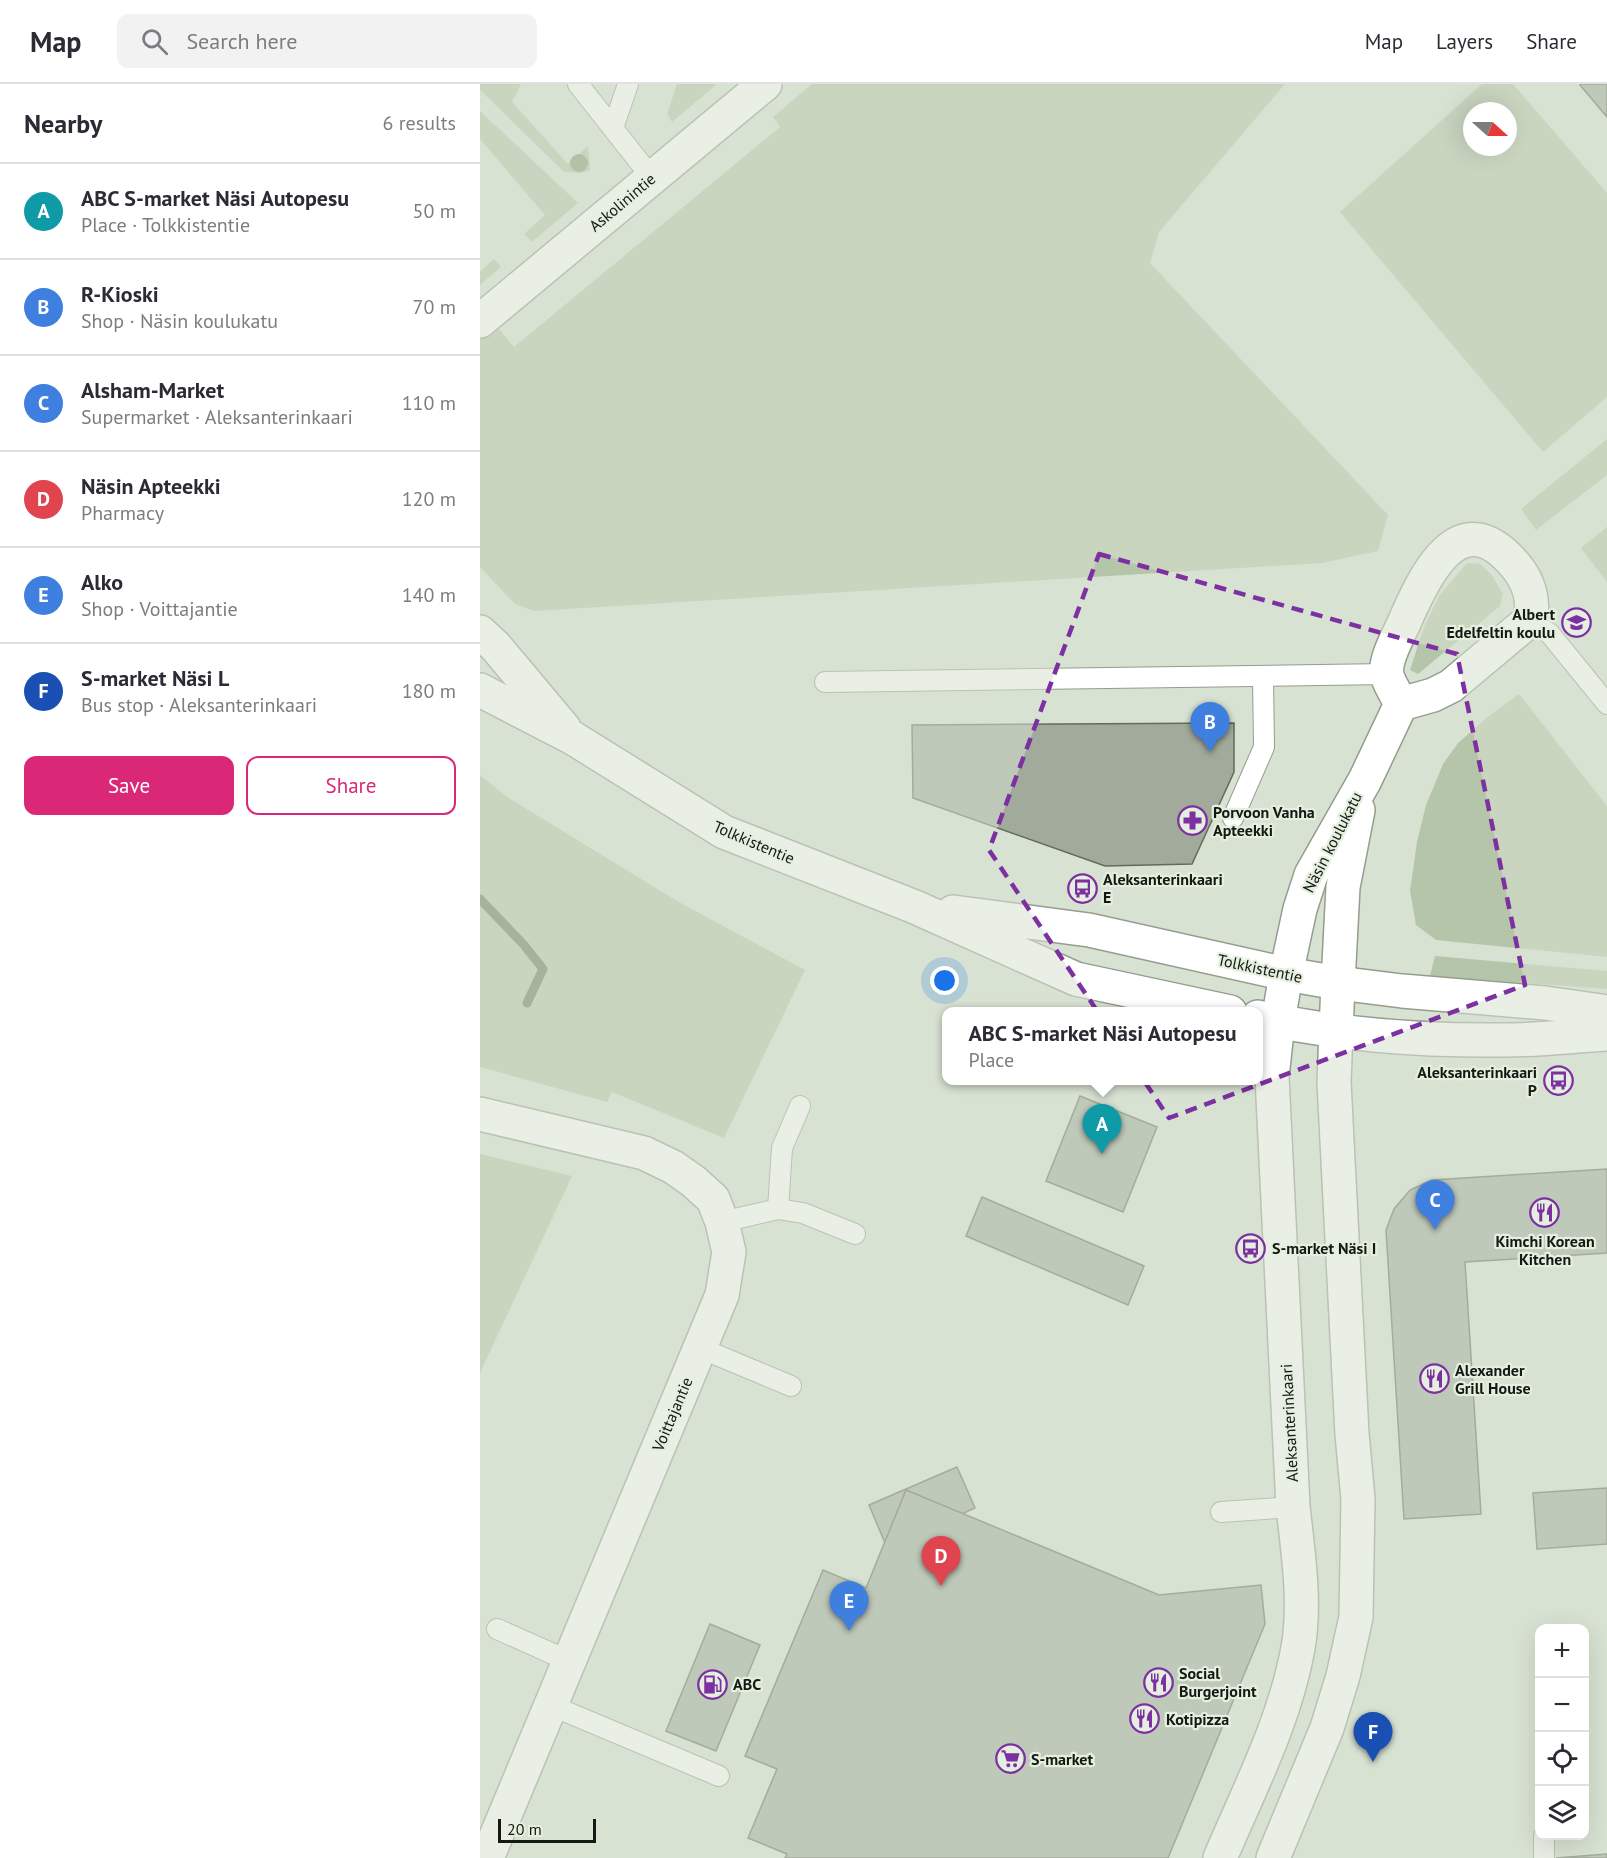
<!DOCTYPE html>
<meta charset="utf-8">
<style>
body{margin:0;font-family:"PT Sans",sans-serif;background:#f2f2f3;color:#2b2b33}
.controls{position:absolute;right:18px;bottom:18px;display:grid;overflow:hidden;border-radius:12px;box-shadow:0 6px 24px #0002}
.controls button{width:54px;height:54px;display:grid;place-items:center;padding:0;border:0;border-bottom:2px solid #e1e1e2;background:#fff;color:#2b2b33;font:30px sans-serif}
.compass{position:absolute;left:983px;top:18px;width:54px;height:54px;border-radius:50%;background:#fff;box-shadow:0 6px 24px #0002;rotate:111deg}
.scale{position:absolute;left:18px;bottom:15px;width:98px;box-sizing:border-box;padding-left:6px;border:3px solid #151813;border-top:0;font-size:16px;line-height:21px;white-space:nowrap;color:#151813;-webkit-text-stroke:4px #e5efdf;paint-order:stroke}
.you{position:absolute;left:465px;top:897px;width:21px;height:21px;margin:-15px;border:4px solid #fff;border-radius:50%;background:#1a73e8;box-shadow:0 0 0 9px #1a73e833}
.badge{display:grid;place-items:center;width:39px;height:39px;border-radius:50%;background:#db2777;color:#fff;font-size:20px;font-weight:700}
.pin{position:absolute;translate:-50% -50px;filter:drop-shadow(0 2px 3px #0008)}
.pin::after{content:'';position:absolute;top:32px;width:21px;height:18px;background:inherit;clip-path:polygon(0 0,100% 0,50% 100%)}
.popup{position:absolute;left:462px;top:923px;width:321px;height:78px;box-sizing:border-box;display:grid;place-content:center;border-radius:12px;background:#fff;filter:drop-shadow(0 2px 4px #0005);font-size:20px;white-space:nowrap;color:#7c7c81}
.popup b{font-size:22px;color:#2b2b33}
.popup::after{content:'';position:absolute;left:50%;top:100%;margin-left:-12px;border:12px solid transparent;border-top-color:#fff}
.list{margin:0;padding:0;list-style:none}
h2{display:flex;justify-content:space-between;align-items:center;height:78px;margin:0;padding:0 24px;font-size:26px}
h2 small{font-size:20px;font-weight:400;color:#7c7c81}
.list li{display:grid;grid-template-columns:39px 1fr auto;gap:18px;align-items:center;box-sizing:border-box;height:96px;padding:0 24px;border-top:2px solid #e1e1e2}
.list b{display:block;font-size:22px;white-space:nowrap}
.list p{margin:0;font-size:20px;white-space:nowrap;color:#7c7c81}
.list em{font-size:20px;font-style:normal;color:#7c7c81}
.actions{display:flex;gap:12px;padding:18px 24px}
.actions a{flex:1;padding:14px 0;border:2px solid #db2777;border-radius:12px;text-align:center;font-size:21px;color:#db2777}
.actions .main{background:#db2777;color:#fff}
.icon{flex:none;width:33px;height:33px;fill:none;stroke:currentColor;stroke-width:2;stroke-linecap:round;stroke-linejoin:round}
.map{position:relative;flex:none;width:1127px;height:1774px;overflow:hidden}
header{display:flex;align-items:center;gap:36px;box-sizing:border-box;height:84px;padding:0 30px;background:#fff;border-bottom:2px solid #e1e1e2}
header strong{font-size:28px}
nav{display:flex;gap:33px;margin-inline-start:auto;font-size:21px}
.search{width:420px;height:54px;background:#f2f2f3;display:flex;align-items:center;gap:15px;box-sizing:border-box;padding:0 21px;border-radius:12px;color:#7c7c81;font-size:22px}
main{display:flex}
aside{flex:1;background:#fff}
.map>svg:first-child{display:block}
.green{fill:#b5c5a9;fill-rule:evenodd}
.lines{fill:none;stroke-linecap:round;stroke-linejoin:round}
.stream{stroke:#69785f;stroke-width:9}
.building{fill:#a1aa9b;stroke:#636b5d;stroke-width:1.5}
.lane-casing{stroke:#949d8e;stroke-width:22}
.street-casing{stroke:#949d8e;stroke-width:36}
.secondary-casing{stroke:#949d8e;stroke-width:36}
.lane{stroke:#fff;stroke-width:20}
.street{stroke:#fff;stroke-width:33}
.secondary{stroke:#fff;stroke-width:33}
.tree{fill:#879a77}
.marked{fill:none;stroke:#7d30a1;stroke-width:4.5;stroke-dasharray:12 8;stroke-linejoin:round}
.labels{text-anchor:middle;stroke-width:4.5;stroke-linejoin:round;paint-order:stroke}
.street-label{font-size:16px;fill:#151813;stroke:#e5efdf}
.poi-label{font-size:16px;font-weight:bold;fill:#151813;stroke:#e5efdf;text-anchor:start}
</style>
<header>
<strong>Map</strong>
<div class="search"><svg class="icon" aria-label="search" viewBox="0 0 24 24"><circle cx="10" cy="10" r="6"/><path d="M15 15l6 6"/></svg>Search here</div>
<nav><a>Map</a><a>Layers</a><a>Share</a></nav>
</header>
<main>
<aside>
<h2>Nearby<small>6 results</small></h2>
<ul class="list">
<li><span class="badge" style="background:#0f9aa8">A</span><div><b>ABC S-market Näsi Autopesu</b><p>Place · Tolkkistentie</p></div><em>50 m</em></li>
<li><span class="badge" style="background:#3f7fe0">B</span><div><b>R-Kioski</b><p>Shop · Näsin koulukatu</p></div><em>70 m</em></li>
<li><span class="badge" style="background:#3f7fe0">C</span><div><b>Alsham-Market</b><p>Supermarket · Aleksanterinkaari</p></div><em>110 m</em></li>
<li><span class="badge" style="background:#e0444e">D</span><div><b>Näsin Apteekki</b><p>Pharmacy</p></div><em>120 m</em></li>
<li><span class="badge" style="background:#3f7fe0">E</span><div><b>Alko</b><p>Shop · Voittajantie</p></div><em>140 m</em></li>
<li><span class="badge" style="background:#1a4fb4">F</span><div><b>S-market Näsi L</b><p>Bus stop · Aleksanterinkaari</p></div><em>180 m</em></li>
</ul>
<div class="actions"><a class="main">Save</a><a>Share</a></div>
</aside>
<div class="map">
<svg width="1127" height="1774" viewBox="0 0 1127 1774">
<rect width="100%" height="100%" fill="#d8e2d2"/>
<!-- green -->
<g class="green">
<path d="M0 0H41L32 18 88 80 108 62 110 86 102 89 84 88 0 6Z"/>
<path d="M197 0H237L192 38 187 30Z"/>
<path d="M332 0H805L679 148 670 179 908 431 898 467 842 479 54 527 35 520 0 483V253L15 240 34 263 300 43 293 33Z"/>
<path d="M1002 0H1033L1127 109V313L1063 368 860 128ZM992 27H1028V63H992Z"/>
<path d="M0 27 98 119 52 158 44 150 65 131 0 55Z"/>
<path d="M14 175 21 183 0 201V188Z"/>
<path d="M1127 355V391L1056 446 1041 425Z"/>
<path d="M1127 443V498L1101 464Z"/>
<path d="M987 479 1000 480 1011 490 1023 510 1020 522 938 590 930 586 944 543 959 512Z"/>
<path d="M1039 610 1127 722V873L956 856 936 841 930 807 937 758 946 721 963 680 978 659 1009 632Z"/>
<path d="M0 691 27 713 197 817 325 886 244 1054 132 1008 127 1018 0 983Z"/>
<path d="M955 872 1127 887V905L950 892Z"/>
<path d="M0 1070 92 1092 0 1289Z"/>
</g>
<g class="lines">
<!-- stream -->
<path class="stream" d="M0 815 44 861 63 885 47 919"/>
</g>
<!-- building -->
<g class="building">
<path d="M1102 0H1127V33L1100 1Z"/>
<path d="M754 639V688L712 780 625 782 433 714 432 641Z"/>
<path d="M600 1012 677 1043 643 1128 566 1097Z"/>
<path d="M1127 1085V1169L985 1178 1001 1430 924 1435 906 1146 914 1125 930 1106 952 1096Z"/>
<path d="M502 1113 664 1182 648 1221 486 1152Z"/>
<path d="M477 1383 495 1424 482 1430 426 1406 405 1459 389 1421Z"/>
<path d="M1127 1404V1460L1057 1465 1053 1409Z"/>
<path d="M426 1406 679 1511 781 1501 785 1540 688 1774H305L307 1770 268 1754 297 1685 265 1672 343 1486 386 1504Z"/>
<path d="M230 1540 280 1561 236 1667 186 1647Z"/>
<path d="M1127 1770V1774H1076Z"/>
</g>
<g class="lines">
<defs>
<g id="lane">
<path d="M98 0 172 94"/>
<path d="M133 44 148 0"/>
<path d="M1050 536 1070 550 1127 620"/>
<path d="M345 598 907 590"/>
<path d="M753 734 784 663 783 593"/>
<path d="M298 1125 302 1064 320 1022"/>
<path d="M242 1138 298 1125 323 1129 375 1150"/>
<path d="M220 1264 311 1302"/>
<path d="M741 1428 813 1423"/>
<path d="M17 1545 89 1577"/>
<path d="M70 1621 239 1692"/>
<path d="M1064 1752V1774"/>
</g>
<g id="street">
<path d="M0 237 285 0"/>
<path d="M806 890 820 825 831 791 885 696 921 620 953 611 971 602 1050 536C1055 516 1048 496 1035 481 980 416 945 490 924 539 918 552 904 577 907 591 909 600 917 611 921 620"/>
<path d="M858 899 863 803 878 726"/>
<path d="M0 1030 164 1069 193 1083 213 1097 233 1115 242 1138 249 1168 242 1211 7 1774"/>
</g>
<g id="secondary">
<path d="M0 548 16 563 84 644"/>
<path d="M0 606 93 654 244 748 435 823 596 895 750 928"/>
<path d="M473 828 609 846 806 890 858 899 922 907 1065 919 1127 928"/>
<path d="M778 933C859 951 943 957 1026 956 1059 956 1093 952 1127 950"/>
<path d="M740 1774C769 1706 805 1637 818 1564 826 1519 818 1468 813 1423L792 993 798 938 806 890"/>
<path d="M793 1774 847 1644 863 1592 876 1533 878 1415 872 1350 854 998 858 899"/>
</g>
</defs>
<!-- lane casing -->
<use href="#lane" class="lane-casing"/>
<!-- street casing -->
<use href="#street" class="street-casing"/>
<!-- secondary casing -->
<use href="#secondary" class="secondary-casing"/>
<!-- lane -->
<use href="#lane" class="lane"/>
<!-- street -->
<use href="#street" class="street"/>
<!-- secondary -->
<use href="#secondary" class="secondary"/>
</g>
<!-- trees -->
<circle class="tree" cx="99" cy="79" r="9"/>
<!-- marked area -->
<path d="M0 0H1127V1774H0ZM619 470 977 570 1045 901 689 1034 509 766Z" fill="#d8e2d2" fill-opacity=".55" fill-rule="evenodd"/>
<path class="marked" d="M619 470 977 570 1045 901 689 1034 509 766Z"/>
<!-- icons -->
<defs>
<symbol id="school-ring" viewBox="-11 -11 22 22"><circle r="9.5" fill="#e5efdf" stroke="#7d30a1" stroke-width="1.5"/><path d="M0-5L7-2L0 1L-7-2ZM-4 1L0 2.5L4 1V4Q0 6-4 4Z" fill="#7d30a1"/></symbol>
<symbol id="pharmacy-ring" viewBox="-11 -11 22 22"><circle r="9.5" fill="#e5efdf" stroke="#7d30a1" stroke-width="1.5"/><path d="M-2-6h4v4h4v4h-4v4h-4v-4h-4v-4h4Z" fill="#7d30a1"/></symbol>
<symbol id="bus-ring" viewBox="-11 -11 22 22"><circle r="9.5" fill="#e5efdf" stroke="#7d30a1" stroke-width="1.5"/><path d="M-5-6H5V4H4V6H2V4H-2V6H-4V4H-5ZM-3.5-4V0h7V-4ZM-3.5 1.2v1.5H-2V1.2ZM2 1.2v1.5H3.5V1.2Z" fill="#7d30a1"/></symbol>
<symbol id="restaurant-ring" viewBox="-11 -11 22 22"><circle r="9.5" fill="#e5efdf" stroke="#7d30a1" stroke-width="1.5"/><path d="M-5-6h1v4h1v-4h1v4h1v-4h1v5L-1.5 .5V6h-2V.5L-5-1ZM5-6V6H3V1.5H1.5Q1.5-4 5-6Z" fill="#7d30a1"/></symbol>
<symbol id="fuel-ring" viewBox="-11 -11 22 22"><circle r="9.5" fill="#e5efdf" stroke="#7d30a1" stroke-width="1.5"/><path d="M-5.5-6h7V0h2V4h1.3V-2.5L3-4.5l.8-.8L6-3V5H2.5V1h-1V6h-7ZM-4.2-4.7v3.2H.2V-4.7Z" fill="#7d30a1"/></symbol>
<symbol id="supermarket-ring" viewBox="-11 -11 22 22"><circle r="9.5" fill="#e5efdf" stroke="#7d30a1" stroke-width="1.5"/><path d="M-6-5.5h2.5l.6 2H6L4.5 2H-2.5L-4.4-4H-6ZM-1.5 3.2a1.3 1.3 0 1 0 .1 0ZM3 3.2a1.3 1.3 0 1 0 .1 0Z" fill="#7d30a1"/></symbol>
</defs>
<g fill-rule="evenodd">
<use href="#school-ring" x="1080" y="522" width="33" height="33"/>
<use href="#pharmacy-ring" x="696" y="720" width="33" height="33"/>
<use href="#bus-ring" x="586" y="788" width="33" height="33"/>
<use href="#bus-ring" x="1062" y="980" width="33" height="33"/>
<use href="#restaurant-ring" x="1048" y="1112" width="33" height="33"/>
<use href="#bus-ring" x="754" y="1148" width="33" height="33"/>
<use href="#restaurant-ring" x="938" y="1278" width="33" height="33"/>
<use href="#restaurant-ring" x="662" y="1582" width="33" height="33"/>
<use href="#fuel-ring" x="216" y="1584" width="33" height="33"/>
<use href="#restaurant-ring" x="648" y="1618" width="33" height="33"/>
<use href="#supermarket-ring" x="514" y="1658" width="33" height="33"/>
</g>
<g class="labels">
<!-- street labels -->
<g class="street-label">
<text transform="translate(142 118) rotate(-40)" y="6">Askolinintie</text>
<text transform="translate(274 758) rotate(23)" y="6">Tolkkistentie</text>
<text transform="translate(852 758) rotate(-63)" y="6">Näsin koulukatu</text>
<text transform="translate(780 884) rotate(12)" y="6">Tolkkistentie</text>
<text transform="translate(192 1330) rotate(-67)" y="6">Voittajantie</text>
<text transform="translate(809 1339) rotate(-93)" y="6">Aleksanterinkaari</text>
</g>
<!-- poi labels -->
<g class="poi-label">
<text x="1075" y="536" text-anchor="end">Albert<tspan x="1075" dy="18">Edelfeltin koulu</tspan></text>
<text x="733" y="734">Porvoon Vanha<tspan x="733" dy="18">Apteekki</tspan></text>
<text x="623" y="801">Aleksanterinkaari<tspan x="623" dy="18">E</tspan></text>
<text x="1057" y="994" text-anchor="end">Aleksanterinkaari<tspan x="1057" dy="18">P</tspan></text>
<text x="1065" y="1163" text-anchor="middle">Kimchi Korean<tspan x="1065" dy="18">Kitchen</tspan></text>
<text x="792" y="1170">S-market Näsi I</text>
<text x="975" y="1292">Alexander<tspan x="975" dy="18">Grill House</tspan></text>
<text x="699" y="1595">Social<tspan x="699" dy="18">Burgerjoint</tspan></text>
<text x="253" y="1606">ABC</text>
<text x="686" y="1641">Kotipizza</text>
<text x="551" y="1681">S-market</text>
</g>
</g>
</svg>
<div class="controls">
<button>+</button>
<button>−</button>
<button><svg class="icon" aria-label="locate" viewBox="0 0 24 24"><circle cx="12" cy="12" r="6"/><path d="M12 2v4M12 18v4M2 12h4M18 12h4"/></svg></button>
<button><svg class="icon" aria-label="layers" viewBox="0 0 24 24"><path d="M12 4l9 5-9 5-9-5zM3 14l9 5 9-5"/></svg></button>
</div>
<svg class="compass" viewBox="-18 -18 36 36"><path d="M0-13l5 13h-10z" fill="#e53935"/><path d="M0 13l5-13h-10z" fill="#7c7c81"/></svg>
<div class="scale">20 m</div>
<div class="you"></div>
<div class="pin badge" style="left:622px;top:1070px;background:#0f9aa8">A</div>
<div class="popup"><b>ABC S-market Näsi Autopesu</b>Place</div>
<div class="pin badge" style="left:730px;top:668px;background:#3f7fe0">B</div>
<div class="pin badge" style="left:955px;top:1146px;background:#3f7fe0">C</div>
<div class="pin badge" style="left:461px;top:1502px;background:#e0444e">D</div>
<div class="pin badge" style="left:369px;top:1547px;background:#3f7fe0">E</div>
<div class="pin badge" style="left:893px;top:1678px;background:#1a4fb4">F</div>
</div>
</main>
